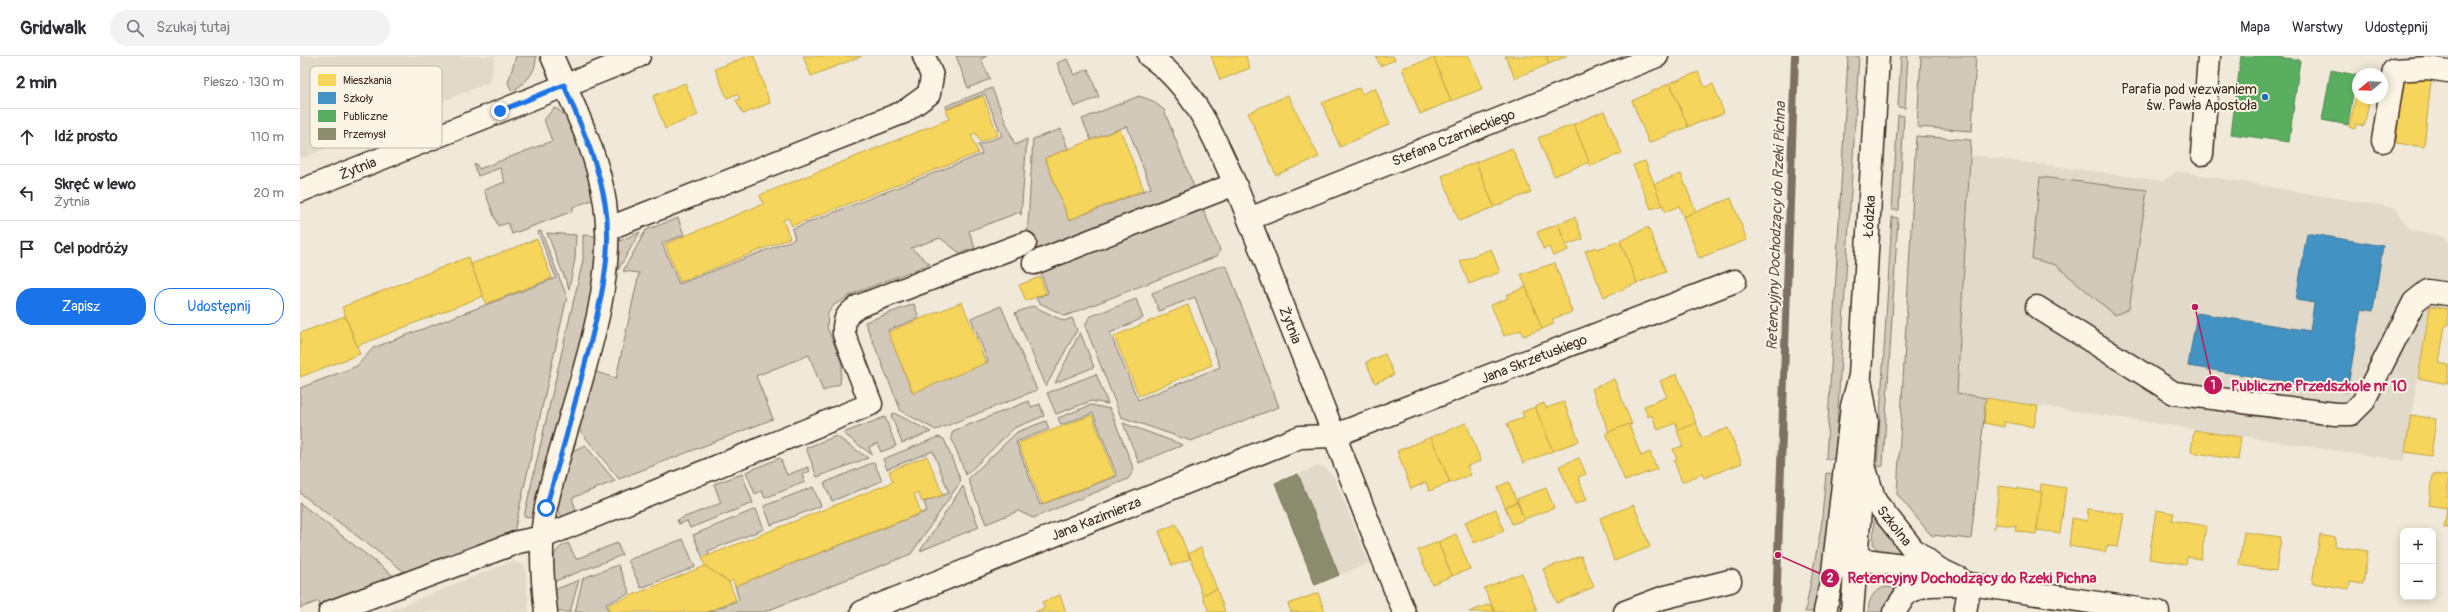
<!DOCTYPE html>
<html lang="pl">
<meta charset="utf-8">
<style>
body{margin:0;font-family:Pangolin,sans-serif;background:#f2f2f3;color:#2b2b33}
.controls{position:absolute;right:12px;bottom:12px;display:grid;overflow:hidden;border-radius:8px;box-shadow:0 2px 10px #0003}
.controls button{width:36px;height:36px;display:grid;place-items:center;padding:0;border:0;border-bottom:1px solid #e1e1e2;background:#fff;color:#2b2b33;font:20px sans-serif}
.compass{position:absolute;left:2052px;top:12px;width:36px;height:36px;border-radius:50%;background:#fff;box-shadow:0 2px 10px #0003;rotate:251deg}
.stop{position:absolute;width:12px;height:12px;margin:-9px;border:3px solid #1a73e8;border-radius:50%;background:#fff}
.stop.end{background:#1a73e8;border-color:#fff;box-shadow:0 1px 4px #0008}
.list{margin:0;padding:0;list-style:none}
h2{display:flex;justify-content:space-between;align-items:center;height:52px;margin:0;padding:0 16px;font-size:17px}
h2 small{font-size:13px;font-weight:400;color:#7c7c81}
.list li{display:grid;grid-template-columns:26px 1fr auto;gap:12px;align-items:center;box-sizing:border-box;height:56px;padding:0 16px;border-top:1px solid #e1e1e2}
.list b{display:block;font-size:15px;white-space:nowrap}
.list p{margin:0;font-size:13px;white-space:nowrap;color:#7c7c81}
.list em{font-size:13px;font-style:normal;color:#7c7c81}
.actions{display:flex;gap:8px;padding:12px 16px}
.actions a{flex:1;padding:9px 0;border:1px solid #1a73e8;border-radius:16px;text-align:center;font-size:14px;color:#1a73e8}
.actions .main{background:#1a73e8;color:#fff}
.icon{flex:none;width:22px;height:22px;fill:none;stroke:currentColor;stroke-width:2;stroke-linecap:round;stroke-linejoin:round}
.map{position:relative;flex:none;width:2148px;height:556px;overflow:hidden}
header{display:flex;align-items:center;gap:24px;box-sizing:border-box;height:56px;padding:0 20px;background:#fff;border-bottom:1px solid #e1e1e2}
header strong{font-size:19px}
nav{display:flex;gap:22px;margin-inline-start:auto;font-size:14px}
.search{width:280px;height:36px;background:#f2f2f3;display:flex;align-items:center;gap:10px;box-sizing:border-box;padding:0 14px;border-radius:22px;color:#7c7c81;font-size:15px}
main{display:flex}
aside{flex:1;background:#fff}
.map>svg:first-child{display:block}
.built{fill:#e1d9c9}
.green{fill:#d2c9ba;stroke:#867a6c}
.homes{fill:#f6d55c;stroke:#bea249}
.schools{fill:#4393c3;stroke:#417492}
.public{fill:#5aae61;stroke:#51864d}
.industry{fill:#8c8c6e;stroke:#746f56}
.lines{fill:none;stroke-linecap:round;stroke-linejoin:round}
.stream{stroke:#7e7163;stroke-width:8}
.minor-casing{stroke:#3b2a1e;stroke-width:25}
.major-casing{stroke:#3b2a1e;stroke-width:25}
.minor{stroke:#fcf5e5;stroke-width:22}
.major{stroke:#fcf5e5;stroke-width:22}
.route{stroke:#1a73e8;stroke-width:5}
.poi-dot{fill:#1f6fb2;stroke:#fcf5e5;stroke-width:1.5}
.labels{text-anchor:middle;stroke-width:4;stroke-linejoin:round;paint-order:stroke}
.poi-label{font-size:14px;fill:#3b2a1e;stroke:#fcf5e5;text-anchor:end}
.street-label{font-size:14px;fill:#3b2a1e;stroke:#fcf5e5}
.water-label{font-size:15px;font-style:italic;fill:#625346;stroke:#fcf5e5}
.key{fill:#fcf5e5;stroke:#c2b8a9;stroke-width:1}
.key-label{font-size:11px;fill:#3b2a1e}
.leader{fill:none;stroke:#c2185b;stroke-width:1.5}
.callout-dot{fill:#c2185b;stroke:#fcf5e5;stroke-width:1.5}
.mark-label{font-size:12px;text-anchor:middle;font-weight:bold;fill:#fff}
.callout-label{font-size:15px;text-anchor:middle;font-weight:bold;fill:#c2185b;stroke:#fcf5e5;stroke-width:4;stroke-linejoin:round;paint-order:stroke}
</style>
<header>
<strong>Gridwalk</strong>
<div class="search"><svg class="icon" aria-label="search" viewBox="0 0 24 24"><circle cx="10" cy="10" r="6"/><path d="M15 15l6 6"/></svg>Szukaj tutaj</div>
<nav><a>Mapa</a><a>Warstwy</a><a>Udostępnij</a></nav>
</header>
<main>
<aside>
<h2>2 min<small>Pieszo · 130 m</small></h2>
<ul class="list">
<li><svg class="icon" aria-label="ahead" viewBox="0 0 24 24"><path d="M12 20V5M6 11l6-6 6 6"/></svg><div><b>Idź prosto</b></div><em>110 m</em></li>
<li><svg class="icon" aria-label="left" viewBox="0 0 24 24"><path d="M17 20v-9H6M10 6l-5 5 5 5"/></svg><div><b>Skręć w lewo</b><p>Żytnia</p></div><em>20 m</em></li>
<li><svg class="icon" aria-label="arrive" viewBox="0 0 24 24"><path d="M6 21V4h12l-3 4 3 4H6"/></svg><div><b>Cel podróży</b></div></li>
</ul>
<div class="actions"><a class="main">Zapisz</a><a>Udostępnij</a></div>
</aside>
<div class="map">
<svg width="2148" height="556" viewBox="0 0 2148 556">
<rect width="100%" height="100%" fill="#f0e9d9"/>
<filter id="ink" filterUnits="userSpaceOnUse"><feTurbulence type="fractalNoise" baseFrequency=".025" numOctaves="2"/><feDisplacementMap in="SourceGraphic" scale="8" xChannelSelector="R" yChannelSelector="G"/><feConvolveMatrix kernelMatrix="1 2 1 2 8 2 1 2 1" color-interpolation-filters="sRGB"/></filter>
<g filter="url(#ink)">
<!-- built -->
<g class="built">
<path d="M0 0H195L190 26 0 103Z"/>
<path d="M1671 99 1863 125 1877 115 2095 152 2110 174 2148 182V252L2129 250 2104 405 1657 337Z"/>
<path d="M1015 411H1024L1034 421 1069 507 1015 529 998 418Z"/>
<path d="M212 505 225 510 229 556H87Z"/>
</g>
<!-- green -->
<g class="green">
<path d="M216 0H236C237 16 225 28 212 35L208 27Z"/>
<path d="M656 0H687L681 3 690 23 668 32Z"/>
<path d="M1548 0H1559L1535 403H1526Z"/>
<path d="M1601 0H1608L1605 52 1598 51Z"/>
<path d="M1621 0H1676L1672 75 1617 71Z"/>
<path d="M767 3 774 19 788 13 799 41 774 51 757 7Z"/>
<path d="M692 32 715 89 727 83 721 159 720 156 669 175 675 192 660 197 640 182 611 192 630 208 554 237 534 249 528 257 527 271 542 308 540 328 523 335 509 299 456 320 473 363 319 423 277 371 293 315 316 322 339 217 323 215 346 174 378 162 384 179 362 187 379 228 495 183 492 173 682 98 678 89 702 80 685 38 647 53 646 50Z"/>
<path d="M839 40 853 45 864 54 896 136 734 200 727 184 733 83 761 73 768 93 745 102 769 164 851 132 827 70 791 84 782 63Z"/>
<path d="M254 52C276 57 290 122 295 143L273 151V155L212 178 208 167 198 170 184 134 205 126 200 112 178 120 174 109 176 108 179 113 252 85 244 64Z"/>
<path d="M1598 59 1604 60 1599 154H1592Z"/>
<path d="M1616 80 1671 84 1657 337 1686 342 1671 483 1631 479 1597 438Z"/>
<path d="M1740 121 1847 134 1829 253 1815 259 1756 209 1732 203Z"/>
<path d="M901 148 920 194 917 200 765 260 738 246 736 242 748 237 739 212Z"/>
<path d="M1592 161 1598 162 1583 410 1577 411Z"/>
<path d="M241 175 267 241 214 476 106 517 0 437V332L57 310 73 292 256 222 238 176Z"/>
<path d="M340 176 318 214 315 213 317 186Z"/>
<path d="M247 177 276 179 275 203 269 233Z"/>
<path d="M283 179 298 180 292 246 233 462 224 460 283 204Z"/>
<path d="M920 210 927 211 979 351 891 385 821 361 785 270 789 261 836 243 843 262 810 277 838 344 920 311 895 241 859 255 852 237Z"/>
<path d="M614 248 619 262 588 274 612 335 688 306 671 262 701 250 737 334 636 374 601 355 565 266Z"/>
<path d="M733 250 764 265 772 262 777 274 746 330 715 257Z"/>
<path d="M780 276 794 311 755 327Z"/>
<path d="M796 318 808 348 791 345 756 358 747 337Z"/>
<path d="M729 345 731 351 740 348 744 360 714 372 666 419 651 381 653 375Z"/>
<path d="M791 349 810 353 834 414 828 423 733 462 718 455 686 468 668 423 717 376 746 365 749 373 716 386 740 449 817 420 793 357 761 369 758 362Z"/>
<path d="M594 357 631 376 602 387 591 359Z"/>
<path d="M585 361 596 390 581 396 577 387 569 391 572 399 543 377Z"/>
<path d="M823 367 883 389 839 407Z"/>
<path d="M536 380 568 402 517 421 506 392Z"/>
<path d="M638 381 644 383 661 425 611 498 464 556H409L439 544 435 530 627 455 624 446 649 437 633 395 587 413 583 403Z"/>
<path d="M285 389 315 425 272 442 278 460 264 463 256 452 270 396Z"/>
<path d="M480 402 487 419 508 411 510 415 502 419 505 426 465 442 462 435 455 438 446 416Z"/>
<path d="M574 406 582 425 532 445 524 427Z"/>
<path d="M1526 417 1534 418 1521 531 1513 556H1505L1521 472Z"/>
<path d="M442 418 453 447 390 472 387 465 379 468 377 464 421 447 414 428Z"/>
<path d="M663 430 679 471 620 495Z"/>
<path d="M513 431 521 450 471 469 464 450Z"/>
<path d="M0 447 95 521 20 550 19 545 0 552Z"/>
<path d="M456 453 464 473 408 495 411 505 405 507 393 479Z"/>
<path d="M1574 460 1603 497 1601 499 1579 495 1573 488Z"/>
<path d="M383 483 395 511 341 532 328 504Z"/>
<path d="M268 487 276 503 317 487 322 499 253 526C252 509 250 494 268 487Z"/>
<path d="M318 509 330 537 306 548 309 556H275L283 522Z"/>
<path d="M279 524 270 556H257L254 534Z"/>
<path d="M1585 531 1603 533 1587 556H1568C1569 543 1572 536 1585 531Z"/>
</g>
<!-- homes -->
<g class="homes">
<path d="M448 0H454L470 47 443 58 436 44 440 43 437 38 427 42 415 13Z"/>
<path d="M503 0H562L511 20Z"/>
<path d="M911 0H946L950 12 920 24Z"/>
<path d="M1076 0H1093L1095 4 1080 10Z"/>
<path d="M1139 0H1169L1182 33 1151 45 1134 2Z"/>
<path d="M1205 0H1246L1249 8 1215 22Z"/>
<path d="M1246 0H1267L1249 8Z"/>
<path d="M1134 2 1151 45 1120 58 1102 12Z"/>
<path d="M1398 16 1405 31 1413 28 1424 57 1388 71 1370 27Z"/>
<path d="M2103 21 2131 24 2124 91 2096 87Z"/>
<path d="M385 27 398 59 365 73 353 40Z"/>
<path d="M1370 27 1388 71 1349 87 1332 45Z"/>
<path d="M2058 31V42H2070L2064 70 2056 68 2055 73 2049 71Z"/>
<path d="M1059 32 1062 38 1075 32 1090 68 1040 91 1022 47Z"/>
<path d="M988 39 1019 101 976 119 948 57Z"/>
<path d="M683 40 698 79 680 86 676 77 671 79 678 97 492 170 488 162 483 164 490 182 380 226 365 188 463 148 460 139 649 63 646 54Z"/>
<path d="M1304 55 1322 97 1290 110 1274 68Z"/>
<path d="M1274 68 1289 106 1254 120 1238 82Z"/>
<path d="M820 73 844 134 769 164 745 102Z"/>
<path d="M1212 92 1231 136 1194 151 1176 106Z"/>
<path d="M1345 105 1363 149 1351 153 1333 109Z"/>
<path d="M1176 106 1194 151 1159 165 1142 120Z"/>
<path d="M1381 118 1396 156 1383 161 1379 150 1365 156 1354 128Z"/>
<path d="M1431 142 1447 184 1399 202 1383 161Z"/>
<path d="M1275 161 1283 183 1266 189 1258 168Z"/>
<path d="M1258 168 1268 194 1253 200 1249 191 1243 193 1237 176Z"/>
<path d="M1348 171 1366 216 1337 227 1320 185Z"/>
<path d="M237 183 252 222 186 248 171 208Z"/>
<path d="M1320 185 1337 227 1304 241 1285 195 1296 191 1297 193Z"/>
<path d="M1191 193 1200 216 1169 228 1160 205Z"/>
<path d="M168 201 183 240 57 290 42 251Z"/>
<path d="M1255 207 1272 256 1252 263 1254 268 1242 273 1221 218Z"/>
<path d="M740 221 746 237 726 245 719 229Z"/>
<path d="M1226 231 1242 273 1223 280 1221 274 1204 280 1191 249 1208 242 1206 239Z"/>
<path d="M662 246 686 307 613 337 588 276Z"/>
<path d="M888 249 912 309 839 340 814 280Z"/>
<path d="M2130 250 2148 253V270L2145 269 2139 307 2148 309V328L2118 322Z"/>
<path d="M45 260 60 298 0 321V277Z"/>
<path d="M1085 298 1094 319 1075 327 1066 306Z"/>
<path d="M1377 318 1396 367 1378 374 1376 367 1358 374 1352 359 1348 361 1344 350 1367 341 1360 325Z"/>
<path d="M1314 323 1332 369 1329 368 1309 376 1292 333Z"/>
<path d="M1686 342 1738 350 1734 371 1704 366V371L1684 367Z"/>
<path d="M1264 346 1279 385 1253 395 1235 351 1244 347 1246 352Z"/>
<path d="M1235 351 1253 395 1223 407 1207 368 1224 361 1222 356Z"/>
<path d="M792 359 815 420 742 448 718 387Z"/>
<path d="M2111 359 2136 363 2131 400 2105 396Z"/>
<path d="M1166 367 1181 405 1167 410 1171 419 1150 427 1131 381Z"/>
<path d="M1396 367 1402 382 1428 372 1442 407 1404 422 1402 418 1382 426 1374 405 1377 404 1373 393 1383 390 1377 375Z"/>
<path d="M1329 368 1341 400 1350 396 1357 413 1325 425 1306 377Z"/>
<path d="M1894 374 1941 381 1938 404 1891 396Z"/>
<path d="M1131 381 1150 427 1129 435 1126 426 1111 433 1097 395Z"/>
<path d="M627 400 643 439 622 446 618 437 614 438 621 457 435 530 433 524 429 526 405 510 402 502 593 426 589 415Z"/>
<path d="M1279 402 1286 418 1278 421 1287 444 1275 448 1259 410Z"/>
<path d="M2133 418 2148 420V472H2144L2147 452 2129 449Z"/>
<path d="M1209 426 1217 446 1205 451 1197 431Z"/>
<path d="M1741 428 1766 432 1760 477 1737 474Z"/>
<path d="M1699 430 1742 436 1736 478 1715 475 1716 470 1696 468 1694 473Z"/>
<path d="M1246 432 1254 452 1224 463 1217 443Z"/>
<path d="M1217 446 1224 464 1212 468 1205 451Z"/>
<path d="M1334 449 1350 491 1314 505 1300 462Z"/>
<path d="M1196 453 1204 475 1174 487 1165 466Z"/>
<path d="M1788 453 1824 458 1818 491 1807 490 1805 496 1769 490 1772 462 1787 465Z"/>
<path d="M1856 454 1874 457 1872 464 1906 470 1901 503 1887 501 1886 508 1849 503Z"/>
<path d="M876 468 890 503 872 510 859 475Z"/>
<path d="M1944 476 1981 481 1976 515 1939 509Z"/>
<path d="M1156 478 1170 513 1152 520 1138 486Z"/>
<path d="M2020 479 2036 482 2035 490 2068 495 2063 528 2050 526 2049 533 2012 527Z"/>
<path d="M1138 486 1152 520 1132 528 1118 494Z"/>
<path d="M901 492 917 533 902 539 889 497Z"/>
<path d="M1281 500 1294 531 1257 547 1243 513Z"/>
<path d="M405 510 429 526 436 544 406 556H310L308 549Z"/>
<path d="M1222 517 1237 555 1195 556 1184 532Z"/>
<path d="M917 533 925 556H909L902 539Z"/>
<path d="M1018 537 1025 556H991L988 548Z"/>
<path d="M760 539 766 556H735L745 552 742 546Z"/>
<path d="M1190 548 1195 556H1169Z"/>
</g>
<!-- schools -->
<path class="schools" d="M2007 177 2083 190 2073 255 2061 253 2047 336 1888 310 1897 257 2010 275 2014 247 1996 244Z"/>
<!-- public -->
<g class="public">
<path d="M1941 0H1971L2000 4 1989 86 1931 78Z"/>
<path d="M2031 14 2056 19 2048 69 2022 64Z"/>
</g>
<!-- industry -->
<path class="industry" d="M998 418 1039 519 1015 529 975 427Z"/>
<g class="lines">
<!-- stream -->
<path class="stream" d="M1476 556 1495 0"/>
<defs>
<g id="minor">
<path id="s1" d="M849 0C893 30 915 82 935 128L1104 556"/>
<path d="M2083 85 2094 14 2128 12 2148 15"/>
<path d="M1902 98 1909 0"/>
<path id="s2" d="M0 135 339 0"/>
<path id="s3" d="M949 163 1357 0"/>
<path d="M307 173 604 56 629 38 632 20 624 0"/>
<path d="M734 207 935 128"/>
<path d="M1737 251 1874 337 2035 358H2051L2063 346 2114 246 2128 235 2148 238"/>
<path id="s4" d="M1565 413 1575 445 1613 493 1640 514"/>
<path d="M1539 513 1557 503 1641 514 1660 523"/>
<path d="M30 556 218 486 243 481 571 348 544 278C543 263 547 257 559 250L725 187"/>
<path d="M246 556C242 523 239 484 246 451 266 357 319 243 305 147 298 97 272 47 252 0"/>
<path id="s5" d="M562 556 1000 381 1033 380 1435 225"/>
<path d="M1325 556 1362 542 1430 525"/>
<path d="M1594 556 1606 538 1618 532 1629 529 1670 528 1858 556"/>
<path d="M1665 556 1670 528"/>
</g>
<g id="major">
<path id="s6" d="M1525 556 1533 516 1552 350 1560 320 1578 0"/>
<path d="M1552 556 1567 364 1561 329"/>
</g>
</defs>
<!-- minor casing -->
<use href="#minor" class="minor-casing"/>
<!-- major casing -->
<use href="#major" class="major-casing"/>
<!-- minor -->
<use href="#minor" class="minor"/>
<!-- major -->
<use href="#major" class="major"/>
</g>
</g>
<g class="lines" filter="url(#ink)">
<!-- route -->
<path class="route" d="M200 55 264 29C280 67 298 106 305 147 314 200 298 257 285 308 273 356 260 404 246 452"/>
</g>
<!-- markers -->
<circle class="poi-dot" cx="1965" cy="41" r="4"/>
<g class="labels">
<!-- poi labels -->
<g class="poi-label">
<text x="1957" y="38">Parafia pod wezwaniem<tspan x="1957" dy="16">św. Pawła Apostoła</tspan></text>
</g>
<!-- street labels -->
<g class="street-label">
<text dy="5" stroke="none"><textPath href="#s3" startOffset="220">Stefana Czarnieckiego</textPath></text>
<text dy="5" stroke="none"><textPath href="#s2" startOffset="62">Żytnia</textPath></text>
<text dy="5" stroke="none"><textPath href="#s6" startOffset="399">Łódzka</textPath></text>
<text dy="5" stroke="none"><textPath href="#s1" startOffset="308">Żytnia</textPath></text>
<text dy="5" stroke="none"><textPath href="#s5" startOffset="720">Jana Skrzetuskiego</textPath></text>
<text dy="5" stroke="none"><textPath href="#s5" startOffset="252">Jana Kazimierza</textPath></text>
<text dy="5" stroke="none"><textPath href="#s4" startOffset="65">Szkolna</textPath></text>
</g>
<!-- water labels -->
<g class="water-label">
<text transform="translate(1476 170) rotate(-88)" y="5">Retencyjny Dochodzący do Rzeki Pichna</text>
</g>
</g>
<!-- legend -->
<rect x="10" y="10" width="132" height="82" rx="6" class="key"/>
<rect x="18" y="18" width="18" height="12" fill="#f6d55c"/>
<rect x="18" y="36" width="18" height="12" fill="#4393c3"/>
<rect x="18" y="54" width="18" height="12" fill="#5aae61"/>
<rect x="18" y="72" width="18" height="12" fill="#8c8c6e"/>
<g class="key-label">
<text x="43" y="28">Mieszkania</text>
<text x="43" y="46">Szkoły</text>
<text x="43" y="64">Publiczne</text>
<text x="43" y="82">Przemysł</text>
</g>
<!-- callouts -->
<path class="leader" d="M1895 251L1913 329M1478 499L1530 522"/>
<g class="callout-dot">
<circle cx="1895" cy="251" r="4"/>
<circle cx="1478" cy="499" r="4"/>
<circle cx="1913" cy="329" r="10"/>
<circle cx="1530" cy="522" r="10"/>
</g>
<g class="mark-label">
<text x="1913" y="333">1</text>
<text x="1530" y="526">2</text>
</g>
<g class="callout-label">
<text x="2019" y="335">Publiczne Przedszkole nr 10</text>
<text x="1672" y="527">Retencyjny Dochodzący do Rzeki Pichna</text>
</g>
</svg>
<div class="controls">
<button>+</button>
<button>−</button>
</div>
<svg class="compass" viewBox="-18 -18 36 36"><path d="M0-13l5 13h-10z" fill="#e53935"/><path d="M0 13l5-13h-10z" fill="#7c7c81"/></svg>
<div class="stop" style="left:246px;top:452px"></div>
<div class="stop end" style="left:200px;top:55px"></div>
</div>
</main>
